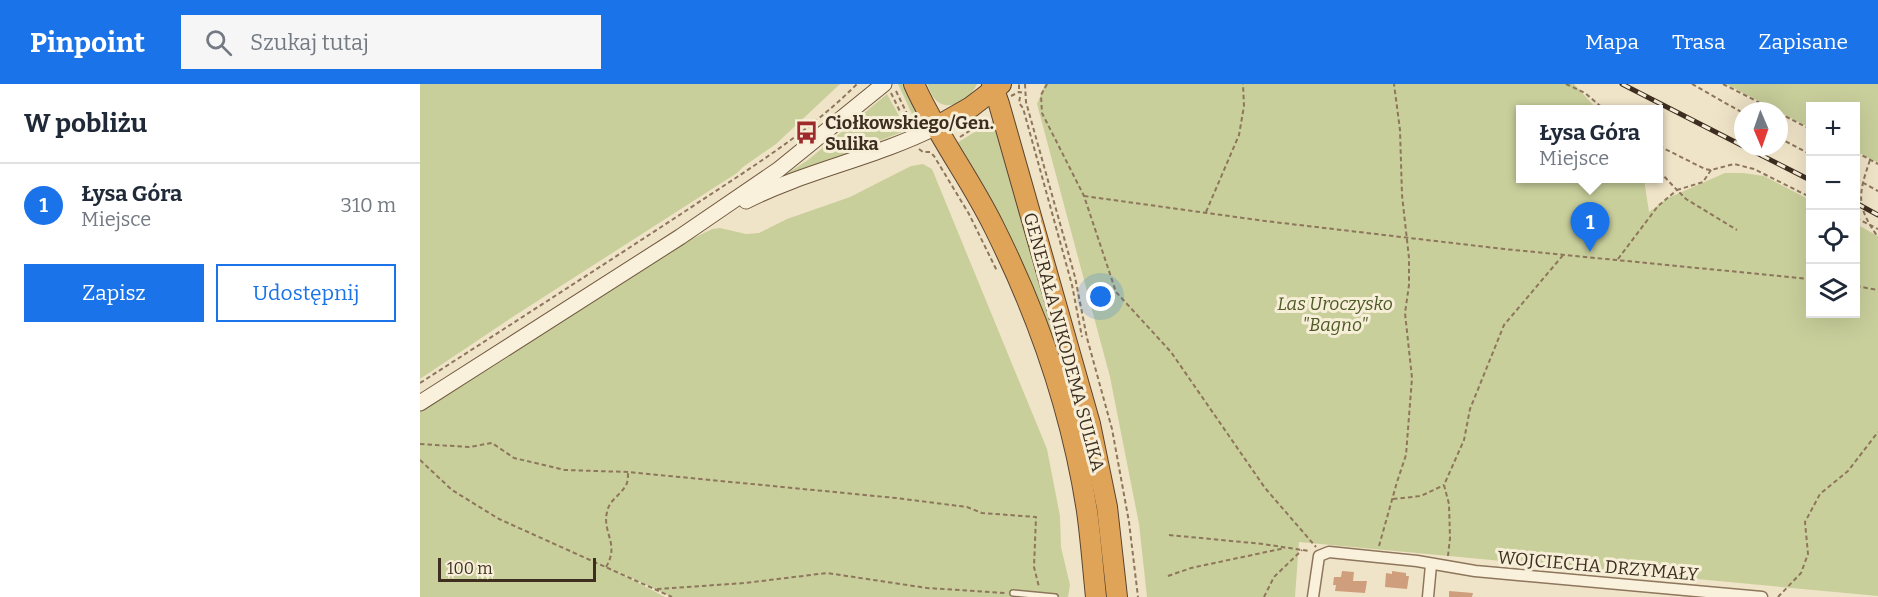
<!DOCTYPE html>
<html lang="pl">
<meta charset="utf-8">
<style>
body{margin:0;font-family:Bitter,serif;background:#f6f6f7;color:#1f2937}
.controls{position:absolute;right:18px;top:18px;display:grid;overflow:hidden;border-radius:0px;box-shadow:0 6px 24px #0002}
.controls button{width:54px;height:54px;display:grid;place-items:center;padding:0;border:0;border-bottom:2px solid #e0e1e3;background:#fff;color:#1f2937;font:30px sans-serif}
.compass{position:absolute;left:1314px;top:18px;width:54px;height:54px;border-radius:50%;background:#fff;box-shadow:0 6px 24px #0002;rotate:178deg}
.scale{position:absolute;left:18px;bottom:15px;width:158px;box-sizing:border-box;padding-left:6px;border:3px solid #3d2e20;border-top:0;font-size:16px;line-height:21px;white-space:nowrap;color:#3d2e20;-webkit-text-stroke:4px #f7eed8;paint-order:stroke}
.you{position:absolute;left:681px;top:213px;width:21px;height:21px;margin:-15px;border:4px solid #fff;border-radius:50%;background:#1a73e8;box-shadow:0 0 0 9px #1a73e833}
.badge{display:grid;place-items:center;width:39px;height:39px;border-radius:50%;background:#1a73e8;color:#fff;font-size:20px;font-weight:700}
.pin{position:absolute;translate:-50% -50px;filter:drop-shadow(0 2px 3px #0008)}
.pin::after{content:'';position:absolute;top:32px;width:21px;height:18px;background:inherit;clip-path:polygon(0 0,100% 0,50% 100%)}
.popup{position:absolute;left:1096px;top:21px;width:147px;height:78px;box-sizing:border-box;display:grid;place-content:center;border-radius:0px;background:#fff;filter:drop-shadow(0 2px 4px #0005);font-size:20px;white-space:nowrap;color:#747a83}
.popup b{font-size:22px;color:#1f2937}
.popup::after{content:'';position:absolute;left:50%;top:100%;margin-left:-12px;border:12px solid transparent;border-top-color:#fff}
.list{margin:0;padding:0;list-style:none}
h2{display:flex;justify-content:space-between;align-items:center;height:78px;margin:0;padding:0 24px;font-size:26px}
h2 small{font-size:20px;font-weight:400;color:#747a83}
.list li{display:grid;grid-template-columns:39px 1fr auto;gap:18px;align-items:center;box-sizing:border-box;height:84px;padding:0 24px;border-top:2px solid #e0e1e3}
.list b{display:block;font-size:22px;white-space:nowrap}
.list p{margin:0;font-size:20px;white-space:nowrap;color:#747a83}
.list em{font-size:20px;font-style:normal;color:#747a83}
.actions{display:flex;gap:12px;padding:18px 24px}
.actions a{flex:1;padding:14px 0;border:2px solid #1a73e8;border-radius:0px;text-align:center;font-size:21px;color:#1a73e8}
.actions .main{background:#1a73e8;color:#fff}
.icon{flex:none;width:33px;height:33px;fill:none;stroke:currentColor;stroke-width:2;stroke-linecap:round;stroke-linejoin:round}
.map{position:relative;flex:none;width:1458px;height:513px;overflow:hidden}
header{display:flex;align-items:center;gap:36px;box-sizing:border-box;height:84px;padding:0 30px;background:#1a73e8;color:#fff}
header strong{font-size:28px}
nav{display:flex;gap:33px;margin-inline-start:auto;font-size:21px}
.search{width:420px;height:54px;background:#f6f6f7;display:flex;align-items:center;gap:15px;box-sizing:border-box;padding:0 21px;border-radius:0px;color:#747a83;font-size:22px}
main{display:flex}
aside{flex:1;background:#fff}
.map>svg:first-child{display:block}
.green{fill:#c9cf9b}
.building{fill:#cf9f7d}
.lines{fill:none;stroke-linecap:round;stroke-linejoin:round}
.lane-casing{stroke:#8d765c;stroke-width:8}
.street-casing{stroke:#8d765c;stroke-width:13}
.secondary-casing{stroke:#6f573f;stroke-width:17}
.highway-casing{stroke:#5b4430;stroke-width:22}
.path{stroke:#8d765c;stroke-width:2;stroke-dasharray:4.5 3;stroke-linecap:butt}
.lane{stroke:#faf1dc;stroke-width:5}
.street{stroke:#faf1dc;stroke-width:10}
.secondary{stroke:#faf1dc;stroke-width:15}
.highway{stroke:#e0a458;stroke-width:20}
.rail-casing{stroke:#3d2e20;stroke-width:5}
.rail{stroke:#f7eed8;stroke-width:3;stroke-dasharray:9;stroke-linecap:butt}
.labels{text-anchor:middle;stroke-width:6;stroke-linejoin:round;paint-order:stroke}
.poi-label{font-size:18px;font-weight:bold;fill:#3d2e20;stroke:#f7eed8;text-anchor:start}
.park-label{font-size:18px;font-style:italic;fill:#4d5a26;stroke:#f7eed8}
.street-label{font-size:18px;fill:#3d2e20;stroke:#f7eed8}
</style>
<header>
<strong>Pinpoint</strong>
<div class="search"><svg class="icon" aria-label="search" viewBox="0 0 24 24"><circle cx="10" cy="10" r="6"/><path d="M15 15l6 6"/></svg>Szukaj tutaj</div>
<nav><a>Mapa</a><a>Trasa</a><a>Zapisane</a></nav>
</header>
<main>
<aside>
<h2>W pobliżu<small></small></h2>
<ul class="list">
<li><span class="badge">1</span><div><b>Łysa Góra</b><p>Miejsce</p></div><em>310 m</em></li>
</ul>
<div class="actions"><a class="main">Zapisz</a><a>Udostępnij</a></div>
</aside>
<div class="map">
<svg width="1458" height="513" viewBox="0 0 1458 513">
<rect width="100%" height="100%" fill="#f0e4c8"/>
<!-- green -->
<g class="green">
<path d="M0 0H420L356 60 323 83 317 89 91 234 0 295Z"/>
<path d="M478 0H486L505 37 497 41Z"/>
<path d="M507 0H557C552 13 530 29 517 17 512 13 510 6 507 0Z"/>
<path d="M625 0H1154L1177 25 1101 26V94L1224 95 1229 128 1248 114 1305 89H1323L1344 92 1390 116V230H1436V140L1458 152V512L879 458 875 513H727L719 440 690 293 617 20Z"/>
<path d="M1306 0H1458V79L1436 67V22H1390V44Z"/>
<path d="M467 10 487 46 354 98 388 76Z"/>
<path d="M573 37 624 219 641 261 674 393 691 513H684L668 393 535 60Z"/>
<path d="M503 80 512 85 627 365 640 432 641 463 650 501 648 513H252L192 485 245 513H0V327L266 158 292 145 300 144 326 150 339 149 367 135 430 113 491 82Z"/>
</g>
<!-- building -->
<g class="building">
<path d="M922 487 934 488 933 497H947L945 509 915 507 916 501H913L914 493H921Z"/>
<path d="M972 487 986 489V492H989L987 505 965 503 966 489 972 490Z"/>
<path d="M1029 507 1053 509 1052 513H1029Z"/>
</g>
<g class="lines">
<defs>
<path id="lane" d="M593 509 635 513"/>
<g id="street">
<path d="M893 513 899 472 909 468 997 477 1055 487 1342 513"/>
<path d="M1008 513 1011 481"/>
</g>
<g id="secondary">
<path d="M326 117C387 86 455 74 516 43"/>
<path d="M0 319 260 153 358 86 464 0"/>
</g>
<g id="highway">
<path d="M494 0C516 50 550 94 574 143 618 231 652 329 667 427 671 456 673 484 676 513"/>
<path d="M572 0 579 20 670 340 687 423 697 513"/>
<path d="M516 43 551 23 581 0"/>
</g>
</defs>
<!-- lane casing -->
<use href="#lane" class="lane-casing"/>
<!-- street casing -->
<use href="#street" class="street-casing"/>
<!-- secondary casing -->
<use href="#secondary" class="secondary-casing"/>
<!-- highway casing -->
<use href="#highway" class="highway-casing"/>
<!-- path -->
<g class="path">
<path d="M605 0 606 18 655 193 667 254 692 345 709 438 718 513"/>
<path d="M627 0 621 11 622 29 664 112 696 208 751 268 845 404 896 463"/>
<path d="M1146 0 1165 9 1185 26"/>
<path d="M1272 0 1323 29"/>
<path d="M1303 0 1356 27"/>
<path d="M599 5V0"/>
<path d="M476 7 493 42"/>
<path d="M471 9 488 44"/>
<path d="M591 12 599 8 605 9"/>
<path d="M600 13 599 19 603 24 652 201 662 253"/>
<path d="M1359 29 1390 45"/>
<path d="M540 53 568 35"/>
<path d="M1359 54 1390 70"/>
<path d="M1239 62 1285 85 1291 86 1314 80 1334 85 1390 113"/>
<path d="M499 65 503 68H510L514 72 549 130 577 187"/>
<path d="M1436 68 1458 80"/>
<path d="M1450 76C1438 111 1436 122 1458 153"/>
<path d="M1291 86 1283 98 1257 106 1266 115 1317 146"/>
<path d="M1436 95 1458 107"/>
<path d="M664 112 845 137 1084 165 1390 195"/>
<path d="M786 128 819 51 824 22 823 0"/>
<path d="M1436 134 1458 145"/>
<path d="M1198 175 1238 122 1257 106 1239 87"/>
<path d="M1436 202 1458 206"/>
<path d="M0 299C87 243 174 187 261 130 322 89 385 52 437 0"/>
<path d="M0 360 49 363 72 359 94 374 145 386 208 388 476 414 547 423 562 429 616 433 614 483 619 503"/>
<path d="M0 376 32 406 79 435 252 513"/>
<path d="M973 415 1001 412 1024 401"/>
<path d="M749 451 843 460 889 467"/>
<path d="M959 462 977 398 986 371 992 294 985 229 989 201V174L982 111 980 46 974 0"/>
<path d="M1028 472 1030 454 1029 420 1024 401 1044 356 1050 325 1084 241 1144 170"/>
<path d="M186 483C200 460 182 449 187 428 189 416 201 411 206 401 208 398 208 392 208 388"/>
<path d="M748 492 771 484 865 464"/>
<path d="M237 505 325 499 407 489 507 504 585 509"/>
<path d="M844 513 854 493 882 466"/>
<path d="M1358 513 1381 489 1388 470 1385 438 1400 410 1428 387 1458 348"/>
</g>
<!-- lane -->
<use href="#lane" class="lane"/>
<!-- street -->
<use href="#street" class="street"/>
<!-- secondary -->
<use href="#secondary" class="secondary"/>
<!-- highway -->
<use href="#highway" class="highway"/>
<defs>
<g id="rail">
<path d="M1202 0 1323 62"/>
<path d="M1325 63 1390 96"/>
<path d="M1436 119 1458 131"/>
</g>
</defs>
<!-- rail casing -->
<use href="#rail" class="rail-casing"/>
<!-- rail -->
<use href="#rail" class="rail"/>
</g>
<!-- icons -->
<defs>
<symbol id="bus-bare" viewBox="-9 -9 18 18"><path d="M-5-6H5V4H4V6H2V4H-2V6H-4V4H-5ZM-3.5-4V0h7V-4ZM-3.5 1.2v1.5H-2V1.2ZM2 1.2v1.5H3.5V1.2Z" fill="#9e2a2b" stroke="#f7eed8" stroke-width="2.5" paint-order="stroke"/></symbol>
</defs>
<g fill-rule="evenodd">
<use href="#bus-bare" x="370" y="32" width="33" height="33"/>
</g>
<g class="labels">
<!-- poi labels -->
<g class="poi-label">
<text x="405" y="45">Ciołkowskiego/Gen.<tspan x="405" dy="21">Sulika</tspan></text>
</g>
<!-- park labels -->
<g class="park-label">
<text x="915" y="226">Las Uroczysko<tspan x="915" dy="21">"Bagno"</tspan></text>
</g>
<!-- street labels -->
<g class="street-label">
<text transform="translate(644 258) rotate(75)" y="6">GENERAŁA NIKODEMA SULIKA</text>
<text transform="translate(1178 482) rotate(5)" y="6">WOJCIECHA DRZYMAŁY</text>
</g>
</g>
</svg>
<div class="controls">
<button>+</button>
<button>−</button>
<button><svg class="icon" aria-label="locate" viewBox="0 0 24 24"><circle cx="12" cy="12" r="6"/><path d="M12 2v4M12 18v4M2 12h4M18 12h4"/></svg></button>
<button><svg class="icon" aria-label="layers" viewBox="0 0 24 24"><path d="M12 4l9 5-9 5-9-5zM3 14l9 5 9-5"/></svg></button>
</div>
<svg class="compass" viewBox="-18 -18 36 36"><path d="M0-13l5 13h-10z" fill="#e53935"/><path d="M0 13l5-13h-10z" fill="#747a83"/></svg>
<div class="scale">100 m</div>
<div class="you"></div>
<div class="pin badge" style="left:1170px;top:168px">1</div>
<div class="popup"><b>Łysa Góra</b>Miejsce</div>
</div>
</main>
